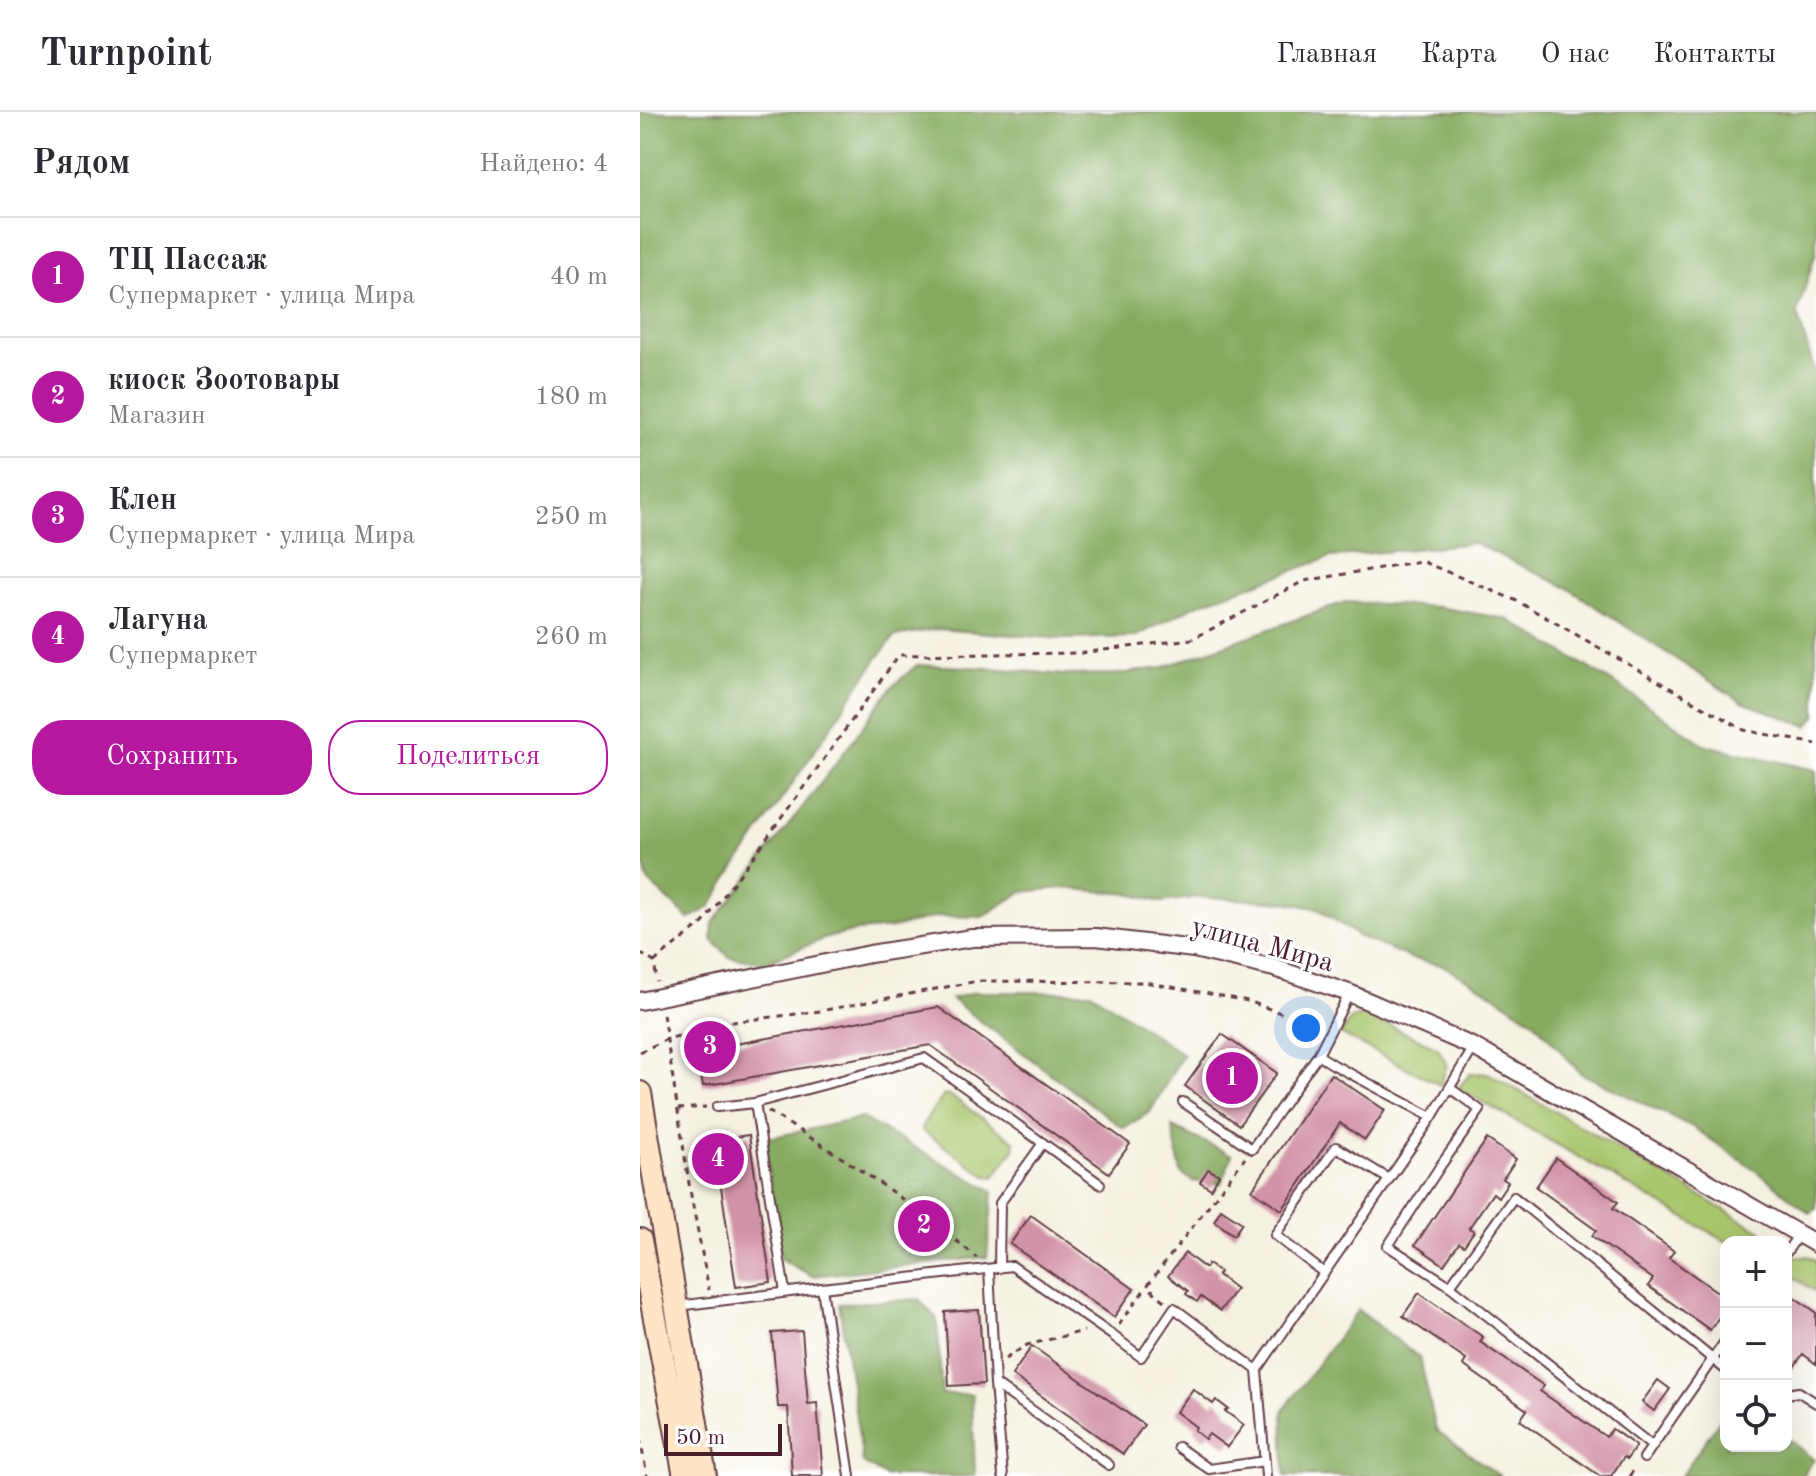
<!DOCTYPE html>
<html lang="ru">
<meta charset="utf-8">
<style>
body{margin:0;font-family:"Old Standard TT",serif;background:#f2f2f3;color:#2b2b33}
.controls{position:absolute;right:24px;bottom:24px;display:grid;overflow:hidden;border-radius:16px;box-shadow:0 8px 32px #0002}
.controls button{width:72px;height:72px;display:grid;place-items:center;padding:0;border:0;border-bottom:2px solid #e1e1e2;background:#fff;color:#2b2b33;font:40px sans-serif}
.scale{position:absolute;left:24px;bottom:20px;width:118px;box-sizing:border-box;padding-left:8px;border:4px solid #4a1f2b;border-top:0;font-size:22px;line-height:28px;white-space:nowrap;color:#4a1f2b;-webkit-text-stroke:6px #fff;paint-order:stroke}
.you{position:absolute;left:666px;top:916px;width:28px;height:28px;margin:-20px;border:6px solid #fff;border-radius:50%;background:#1a73e8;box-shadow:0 0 0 12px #1a73e833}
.badge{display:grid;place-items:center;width:52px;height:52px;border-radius:50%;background:#b5179e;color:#fff;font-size:26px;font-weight:700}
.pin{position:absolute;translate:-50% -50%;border:4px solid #fff;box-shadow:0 2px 8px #0006}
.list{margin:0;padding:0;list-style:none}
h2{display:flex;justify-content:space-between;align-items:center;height:104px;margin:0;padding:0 32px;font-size:34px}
h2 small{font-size:26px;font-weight:400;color:#7c7c81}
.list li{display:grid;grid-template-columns:52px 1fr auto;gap:24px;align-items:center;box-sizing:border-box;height:120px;padding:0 32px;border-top:2px solid #e1e1e2}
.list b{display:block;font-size:30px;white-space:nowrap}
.list p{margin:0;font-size:26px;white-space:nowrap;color:#7c7c81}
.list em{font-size:26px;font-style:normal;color:#7c7c81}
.actions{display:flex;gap:16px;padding:24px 32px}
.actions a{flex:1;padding:18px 0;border:2px solid #b5179e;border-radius:32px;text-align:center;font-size:28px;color:#b5179e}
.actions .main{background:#b5179e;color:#fff}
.icon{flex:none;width:44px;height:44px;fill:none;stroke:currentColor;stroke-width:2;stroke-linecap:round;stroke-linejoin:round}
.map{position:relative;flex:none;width:1176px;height:1364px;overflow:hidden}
header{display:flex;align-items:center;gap:48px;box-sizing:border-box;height:112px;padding:0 40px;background:#fff;border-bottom:2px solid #e1e1e2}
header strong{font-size:38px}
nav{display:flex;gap:44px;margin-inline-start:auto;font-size:28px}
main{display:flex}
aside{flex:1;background:#fff}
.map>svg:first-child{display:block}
.green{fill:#a9c66d;stroke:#7a724c;stroke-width:2}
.forest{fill:#86ab60;stroke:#686546;stroke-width:2}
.building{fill:#d292a8}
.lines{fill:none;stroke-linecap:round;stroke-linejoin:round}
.lane-casing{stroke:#643e46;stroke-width:12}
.street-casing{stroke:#643e46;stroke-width:20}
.secondary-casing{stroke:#643e46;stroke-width:26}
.path{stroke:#643e46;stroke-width:3;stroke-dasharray:6 6;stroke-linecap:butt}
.lane{stroke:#fff;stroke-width:8}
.street{stroke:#fff;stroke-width:16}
.secondary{stroke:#fde5c5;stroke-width:22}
.labels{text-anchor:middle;stroke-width:6;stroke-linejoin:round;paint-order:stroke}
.street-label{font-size:28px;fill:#4a1f2b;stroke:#fff}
</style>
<header>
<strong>Turnpoint</strong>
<nav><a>Главная</a><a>Карта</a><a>О нас</a><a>Контакты</a></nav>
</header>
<main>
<aside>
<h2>Рядом<small>Найдено: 4</small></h2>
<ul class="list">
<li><span class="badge">1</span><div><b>ТЦ Пассаж</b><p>Супермаркет · улица Мира</p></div><em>40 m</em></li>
<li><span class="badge">2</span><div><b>киоск Зоотовары</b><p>Магазин</p></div><em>180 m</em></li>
<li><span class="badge">3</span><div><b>Клен</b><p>Супермаркет · улица Мира</p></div><em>250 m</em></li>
<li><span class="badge">4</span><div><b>Лагуна</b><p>Супермаркет</p></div><em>260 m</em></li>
</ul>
<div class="actions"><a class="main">Сохранить</a><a>Поделиться</a></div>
</aside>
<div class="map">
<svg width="1176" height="1364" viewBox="0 0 1176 1364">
<rect width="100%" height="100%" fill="#fff"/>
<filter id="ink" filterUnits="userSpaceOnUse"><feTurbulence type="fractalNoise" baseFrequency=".0125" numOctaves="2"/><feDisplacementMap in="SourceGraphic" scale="16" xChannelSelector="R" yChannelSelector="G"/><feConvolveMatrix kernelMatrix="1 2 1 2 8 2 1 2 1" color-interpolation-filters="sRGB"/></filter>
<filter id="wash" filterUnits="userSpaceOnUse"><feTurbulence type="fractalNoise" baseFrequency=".006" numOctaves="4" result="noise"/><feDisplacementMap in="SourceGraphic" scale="32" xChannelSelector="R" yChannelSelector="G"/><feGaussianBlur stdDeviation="1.8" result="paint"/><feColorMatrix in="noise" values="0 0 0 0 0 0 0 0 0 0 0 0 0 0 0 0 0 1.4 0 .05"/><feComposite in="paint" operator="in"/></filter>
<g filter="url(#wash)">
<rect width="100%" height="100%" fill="#f5f1e1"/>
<!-- green -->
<g class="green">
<path d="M725 902 798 936 807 953 800 973 700 922 711 907Z"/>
<path d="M848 961 1121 1119 1129 1130H1087L818 976 830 962Z"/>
<path d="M304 983 311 984 375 1030 374 1037 354 1065 346 1064 282 1018 283 1012Z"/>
<path d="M1168 1144 1176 1148V1180L1146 1160V1155L1153 1146Z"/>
</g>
<!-- forest -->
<g class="forest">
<path d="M0 0H1176V140L1157 201 1176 264V604L1168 614 1102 590 926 475 834 431 691 445 556 493 495 525 424 527 297 517 255 524 237 547 88 766 70 795 49 807 7 768 0 730Z"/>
<path d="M705 490 798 495 867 507 979 574 1065 633 1176 658V1097L1169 1101 1126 1066 1053 1015 940 961 895 910 853 882 802 853 773 847 718 824 679 797 646 790 560 785 522 790 489 782 422 776 382 780 342 805 300 804 252 816 217 819 186 826 124 851 89 845 72 828 73 811 188 662 252 575 277 553 351 556 424 563 479 562 521 556Z"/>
<path d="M335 880H451L543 942 510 1000 483 1016 311 887Z"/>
<path d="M222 1006 353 1079 347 1145 172 1164 141 1147 124 1027Z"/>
<path d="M532 1015 592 1043 581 1072 552 1069 541 1061Z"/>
<path d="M279 1187 297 1207 302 1282H332L335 1364H245L223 1351 199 1192Z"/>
<path d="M718 1198 780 1246 796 1318 860 1364H645L643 1299Z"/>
<path d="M1081 1306H1086V1334H1146V1325L1174 1348 1162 1364H1041Z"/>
</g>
<g id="blocks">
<!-- building -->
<g class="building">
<path d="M298 895 490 1032 469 1061 290 933 63 974 57 939Z"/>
<path d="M582 922 637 961 599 1013 545 974Z"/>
<path d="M691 962 745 998 725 1028 700 1011 642 1098 612 1078Z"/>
<path d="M109 1023 131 1170 96 1175 74 1028Z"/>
<path d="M847 1027 876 1047 863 1067 868 1070 858 1085 853 1081 829 1116 834 1119 824 1134 819 1131 804 1153 775 1133Z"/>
<path d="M916 1046 978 1090 973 1096 1034 1139 1029 1146 1086 1186V1195L1070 1218 1008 1174 1013 1167 952 1124 956 1118 896 1075Z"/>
<path d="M568 1057 579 1063 571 1077 560 1070Z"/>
<path d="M581 1097 602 1111 594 1123 574 1109Z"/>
<path d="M391 1103 494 1177 474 1205 370 1132Z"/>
<path d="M545 1141 565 1156 568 1152 580 1160 578 1163 596 1177 580 1199 561 1185 557 1190 546 1182 548 1179 528 1164Z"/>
<path d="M779 1181 843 1225 840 1230 904 1274 900 1279 966 1325 972 1317 996 1334 987 1347 984 1345 971 1364H960L880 1308 887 1298 823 1253 826 1248 763 1204Z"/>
<path d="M1151 1183 1176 1200V1252L1163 1242 1146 1266V1190Z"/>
<path d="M339 1198 344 1272 309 1274 305 1200Z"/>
<path d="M162 1219 168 1292 177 1291 183 1364H152L148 1295H138L132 1221Z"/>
<path d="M392 1234 504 1313 483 1342 372 1263Z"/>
<path d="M1018 1268 1030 1277 1014 1299 1002 1290Z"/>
<path d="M553 1277 573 1292 576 1288 588 1297 585 1299 604 1313 587 1335 569 1322 565 1327 554 1318 556 1315 536 1300Z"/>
</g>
</g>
</g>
<g filter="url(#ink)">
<use href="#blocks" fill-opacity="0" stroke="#643e46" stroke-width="2"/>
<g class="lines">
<defs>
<g id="lane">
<path d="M678 943 694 953 792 1005"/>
<path d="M810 976 840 998 801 1053 748 1134 810 1174"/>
<path d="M543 990 612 1037 678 943 709 882"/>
<path d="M115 991 145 1180"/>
<path d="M77 995 115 991 284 946 460 1072"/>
<path d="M1146 1141 1158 1123"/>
<path d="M359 1156 360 1091 403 1031"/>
<path d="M349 1157 355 1272 469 1353"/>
<path d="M684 1161 635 1123 696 1035 749 1067"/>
<path d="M182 1176 210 1364"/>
<path d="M38 1194 182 1176 372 1154 472 1223 501 1245 534 1196 617 1258 792 1005 834 935"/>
<path d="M617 1258 626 1364"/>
<path d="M355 1272 363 1364"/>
<path d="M1146 1282 1159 1280 1176 1291"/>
<path d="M1012 1334 810 1174 874 1085 1086 1258"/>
<path d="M538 1335 569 1357 625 1349"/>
<path d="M1004 1346 1086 1228"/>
</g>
<path id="street" d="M0 889 230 842 332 826 456 825 554 837 634 856 709 881 834 935 1176 1132"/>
<g id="secondary">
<path d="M0 981 65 1364"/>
<path d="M0 1128 45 1364"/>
</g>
</defs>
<!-- lane casing -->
<use href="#lane" class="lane-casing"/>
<!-- street casing -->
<use href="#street" class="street-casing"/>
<!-- secondary casing -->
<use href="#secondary" class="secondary-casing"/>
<!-- path -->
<g class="path">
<path d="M0 841 14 850 17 870"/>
<path d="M14 850 63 811 119 737 259 543 441 541 552 527 664 469 781 449 877 489 1104 618 1176 632"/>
<path d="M23 902 50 1078 69 1178"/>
<path d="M0 940 27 927 92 910 180 899 338 869 505 870 608 889 681 916"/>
<path d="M38 997 66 995"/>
<path d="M128 999C200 1044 273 1090 337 1146"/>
<path d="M525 1189 507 1174 605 1046"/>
<path d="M479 1213 507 1174"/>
<path d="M365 1247 387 1233 444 1219"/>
<path d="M0 1326 7 1364"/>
<path d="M989 1364 997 1355"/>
</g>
<!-- lane -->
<use href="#lane" class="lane"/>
<!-- street -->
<use href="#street" class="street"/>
<!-- secondary -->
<use href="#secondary" class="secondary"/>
</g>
</g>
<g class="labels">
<!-- street labels -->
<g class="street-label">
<text transform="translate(623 831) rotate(15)" y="10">улица Мира</text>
</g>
</g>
</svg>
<div class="controls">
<button>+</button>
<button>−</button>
<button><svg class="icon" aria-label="locate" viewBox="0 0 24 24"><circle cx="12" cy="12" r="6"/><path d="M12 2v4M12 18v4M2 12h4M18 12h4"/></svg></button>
</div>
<div class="scale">50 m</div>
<div class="you"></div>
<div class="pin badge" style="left:592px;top:966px">1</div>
<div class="pin badge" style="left:284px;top:1114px">2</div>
<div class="pin badge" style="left:70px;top:935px">3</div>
<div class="pin badge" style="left:78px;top:1047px">4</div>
</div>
</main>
